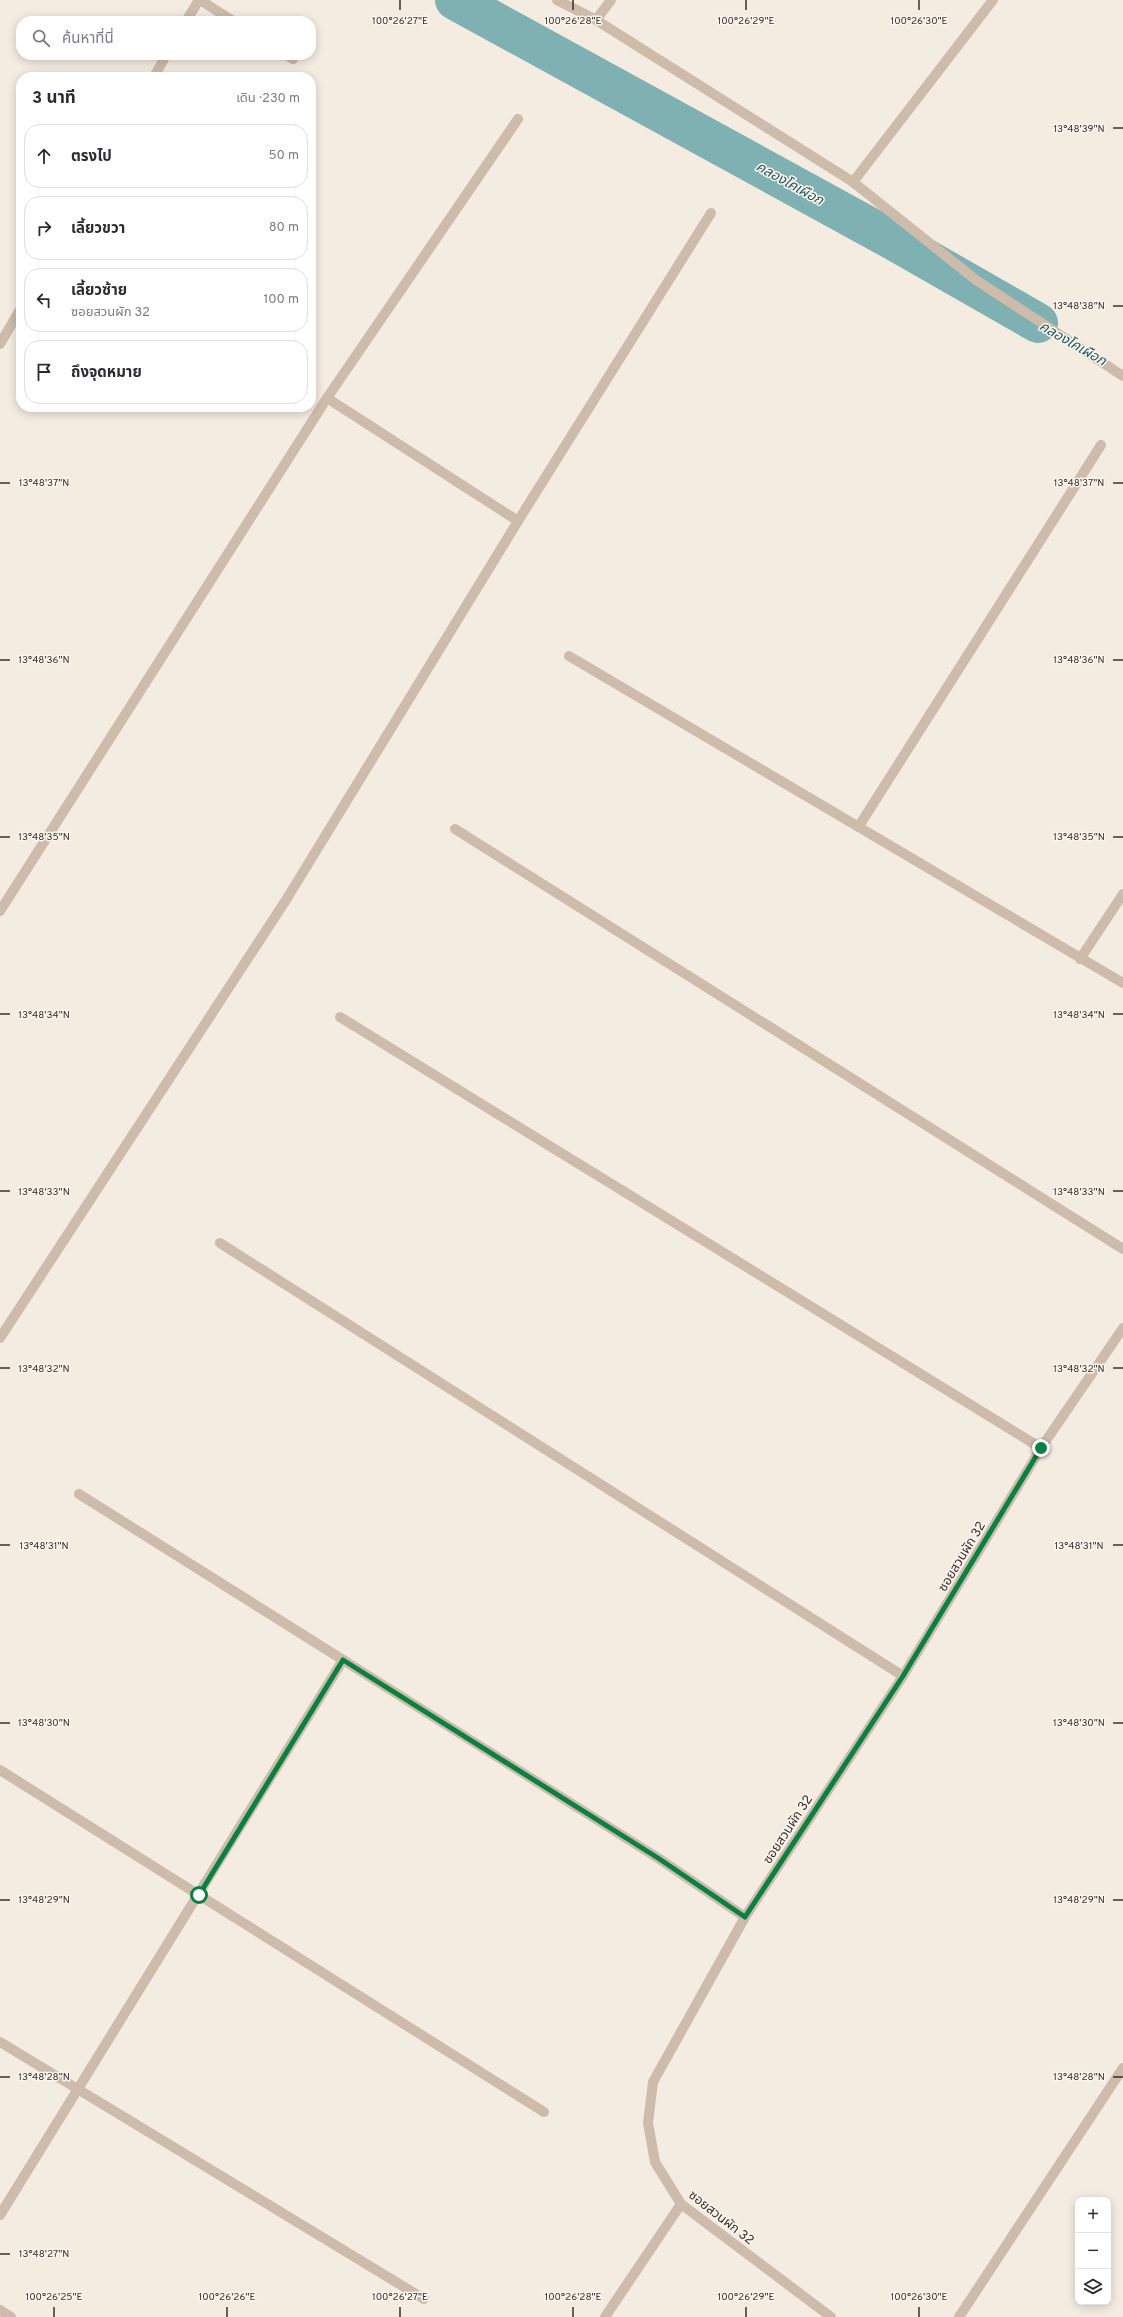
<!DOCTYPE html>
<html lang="th">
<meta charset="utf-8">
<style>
body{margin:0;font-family:Overpass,"Noto Sans Thai",sans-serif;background:#f7f7f7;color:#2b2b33}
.controls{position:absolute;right:12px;bottom:12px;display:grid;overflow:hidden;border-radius:8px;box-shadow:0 2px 10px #0003}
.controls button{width:36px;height:36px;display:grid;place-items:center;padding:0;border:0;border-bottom:1px solid #e1e1e2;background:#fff;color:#2b2b33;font:20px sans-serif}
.stop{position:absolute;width:12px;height:12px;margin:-9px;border:3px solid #0b8043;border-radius:50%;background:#fff}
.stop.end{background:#0b8043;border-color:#fff;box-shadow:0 1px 4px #0008}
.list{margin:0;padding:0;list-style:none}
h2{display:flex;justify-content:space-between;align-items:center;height:52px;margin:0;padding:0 16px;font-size:17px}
h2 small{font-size:13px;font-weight:400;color:#7c7c81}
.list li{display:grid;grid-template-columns:26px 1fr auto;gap:12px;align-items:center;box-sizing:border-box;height:64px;margin:0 8px 8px;padding:0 8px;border:1px solid #e1e1e2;border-radius:16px}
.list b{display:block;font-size:15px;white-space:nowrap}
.list p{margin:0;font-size:13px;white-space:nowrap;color:#7c7c81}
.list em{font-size:13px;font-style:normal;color:#7c7c81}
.icon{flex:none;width:22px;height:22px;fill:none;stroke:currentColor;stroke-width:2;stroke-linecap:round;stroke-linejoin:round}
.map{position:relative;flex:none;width:1123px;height:2317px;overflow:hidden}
.search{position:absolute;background:#fff;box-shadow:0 2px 10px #0003;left:16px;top:16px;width:300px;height:44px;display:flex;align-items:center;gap:10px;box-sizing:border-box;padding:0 14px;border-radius:16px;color:#7c7c81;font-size:15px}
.panel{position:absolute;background:#fff;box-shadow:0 2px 10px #0003;left:16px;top:72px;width:300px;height:340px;border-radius:16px}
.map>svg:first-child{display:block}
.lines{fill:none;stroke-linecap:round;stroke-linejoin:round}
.canal{stroke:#7fb0b2;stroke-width:40}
.minor{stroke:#cdbbac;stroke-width:10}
.route{stroke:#0b8043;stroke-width:5}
.ticks{fill:none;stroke:#3b302b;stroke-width:1.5}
.labels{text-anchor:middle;stroke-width:3;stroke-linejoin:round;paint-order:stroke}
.street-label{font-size:13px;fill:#3b302b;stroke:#fbf5ee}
.water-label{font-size:14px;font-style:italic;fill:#1f5a5e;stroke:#fbf5ee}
.ticks-label{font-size:10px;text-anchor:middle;fill:#3b302b;stroke:#fbf5ee;stroke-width:3;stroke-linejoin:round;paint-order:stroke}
</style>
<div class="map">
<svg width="1123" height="2317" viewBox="0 0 1123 2317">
<rect width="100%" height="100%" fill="#f4ebe1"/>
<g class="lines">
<!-- canal -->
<path class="canal" d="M455 0 893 240 1038 323"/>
<!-- minor -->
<g class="minor">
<path d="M200 0 233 21"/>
<path d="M557 0 596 20 853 182 976 280 1123 376"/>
<path d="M596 20 611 0"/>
<path d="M186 21 199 0"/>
<path d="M287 55 293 59"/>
<path d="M154 77 166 55"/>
<path d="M853 182 993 0"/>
<path d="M0 344 21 308"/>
<path d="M327 398 518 521"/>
<path d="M569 656 1123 983"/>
<path d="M859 826 1101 445"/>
<path d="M455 829 1123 1249"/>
<path d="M0 911 327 398 518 119"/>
<path d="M1080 959 1123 894"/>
<path d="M340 1017 1041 1448"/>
<path d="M220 1243 903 1676"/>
<path d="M0 1338 286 900 518 521 711 213"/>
<path d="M79 1494 658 1858 745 1917"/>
<path d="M0 1770 544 2112"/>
<path d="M0 2042 424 2299"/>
<path d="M0 2215 343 1660"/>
<path d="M0 2310 11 2317"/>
<path d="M605 2317 681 2204"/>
<path d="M831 2317 681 2204 655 2162 648 2123 653 2082 745 1917 903 1676 1041 1448 1123 1328"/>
<path d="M959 2317 1123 2068"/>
</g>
</g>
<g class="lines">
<!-- route -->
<path class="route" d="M199 1895 343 1660 658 1858 745 1917 903 1676 1041 1448"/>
</g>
<!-- ticks -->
<path class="ticks" d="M400 0V10M573 0V10M746 0V10M919 0V10M1113 128H1123M1113 306H1123M0 483H10M1113 483H1123M0 660H10M1113 660H1123M0 837H10M1113 837H1123M0 1014H10M1113 1014H1123M0 1191H10M1113 1191H1123M0 1368H10M1113 1368H1123M0 1545H10M1113 1545H1123M0 1723H10M1113 1723H1123M0 1900H10M1113 1900H1123M0 2077H10M1113 2077H1123M0 2254H10M54 2307V2317M227 2307V2317M400 2307V2317M573 2307V2317M746 2307V2317M919 2307V2317"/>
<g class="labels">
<!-- street labels -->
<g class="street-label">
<text transform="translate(961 1556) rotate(-59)" y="5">ซอยสวนผัก 32</text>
<text transform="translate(787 1829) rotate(-57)" y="5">ซอยสวนผัก 32</text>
<text transform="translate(722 2217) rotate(38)" y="5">ซอยสวนผัก 32</text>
</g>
<!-- water labels -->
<g class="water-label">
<text transform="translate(790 183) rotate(29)" y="5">คลองโคเผือก</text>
<text transform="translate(1073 343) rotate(30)" y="5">คลองโคเผือก</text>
</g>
</g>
<g class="ticks-label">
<text x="400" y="24">100°26'27"E</text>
<text x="573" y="24">100°26'28"E</text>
<text x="746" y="24">100°26'29"E</text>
<text x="919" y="24">100°26'30"E</text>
<text x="1079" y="132">13°48'39"N</text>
<text x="1079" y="309">13°48'38"N</text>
<text x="44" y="486">13°48'37"N</text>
<text x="1079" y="486">13°48'37"N</text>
<text x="44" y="663">13°48'36"N</text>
<text x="1079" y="663">13°48'36"N</text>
<text x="44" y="840">13°48'35"N</text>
<text x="1079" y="840">13°48'35"N</text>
<text x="44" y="1018">13°48'34"N</text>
<text x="1079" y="1018">13°48'34"N</text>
<text x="44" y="1195">13°48'33"N</text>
<text x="1079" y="1195">13°48'33"N</text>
<text x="44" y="1372">13°48'32"N</text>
<text x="1079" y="1372">13°48'32"N</text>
<text x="44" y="1549">13°48'31"N</text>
<text x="1079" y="1549">13°48'31"N</text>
<text x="44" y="1726">13°48'30"N</text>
<text x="1079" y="1726">13°48'30"N</text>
<text x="44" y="1903">13°48'29"N</text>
<text x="1079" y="1903">13°48'29"N</text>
<text x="44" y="2080">13°48'28"N</text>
<text x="1079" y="2080">13°48'28"N</text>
<text x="44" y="2257">13°48'27"N</text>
<text x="54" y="2300">100°26'25"E</text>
<text x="227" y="2300">100°26'26"E</text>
<text x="400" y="2300">100°26'27"E</text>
<text x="573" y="2300">100°26'28"E</text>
<text x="746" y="2300">100°26'29"E</text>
<text x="919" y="2300">100°26'30"E</text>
</g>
</svg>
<div class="controls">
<button>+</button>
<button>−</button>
<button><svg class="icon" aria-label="layers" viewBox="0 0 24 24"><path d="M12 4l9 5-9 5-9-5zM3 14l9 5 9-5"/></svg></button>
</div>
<div class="stop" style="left:199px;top:1895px"></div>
<div class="stop end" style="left:1041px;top:1448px"></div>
<div class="search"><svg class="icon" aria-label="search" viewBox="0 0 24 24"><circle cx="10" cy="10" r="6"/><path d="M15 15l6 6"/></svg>ค้นหาที่นี่</div>
<section class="panel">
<h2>3 นาที<small>เดิน · 230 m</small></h2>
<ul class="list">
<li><svg class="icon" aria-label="ahead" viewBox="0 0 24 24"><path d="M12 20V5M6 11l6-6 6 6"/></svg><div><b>ตรงไป</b></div><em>50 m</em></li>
<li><svg class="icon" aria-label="right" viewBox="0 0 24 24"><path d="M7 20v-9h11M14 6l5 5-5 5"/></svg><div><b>เลี้ยวขวา</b></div><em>80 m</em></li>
<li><svg class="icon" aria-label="left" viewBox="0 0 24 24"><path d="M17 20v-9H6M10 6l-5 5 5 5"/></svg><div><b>เลี้ยวซ้าย</b><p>ซอยสวนผัก 32</p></div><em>100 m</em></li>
<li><svg class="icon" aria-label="arrive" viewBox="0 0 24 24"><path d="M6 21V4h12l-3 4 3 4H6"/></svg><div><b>ถึงจุดหมาย</b></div></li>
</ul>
</section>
</div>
